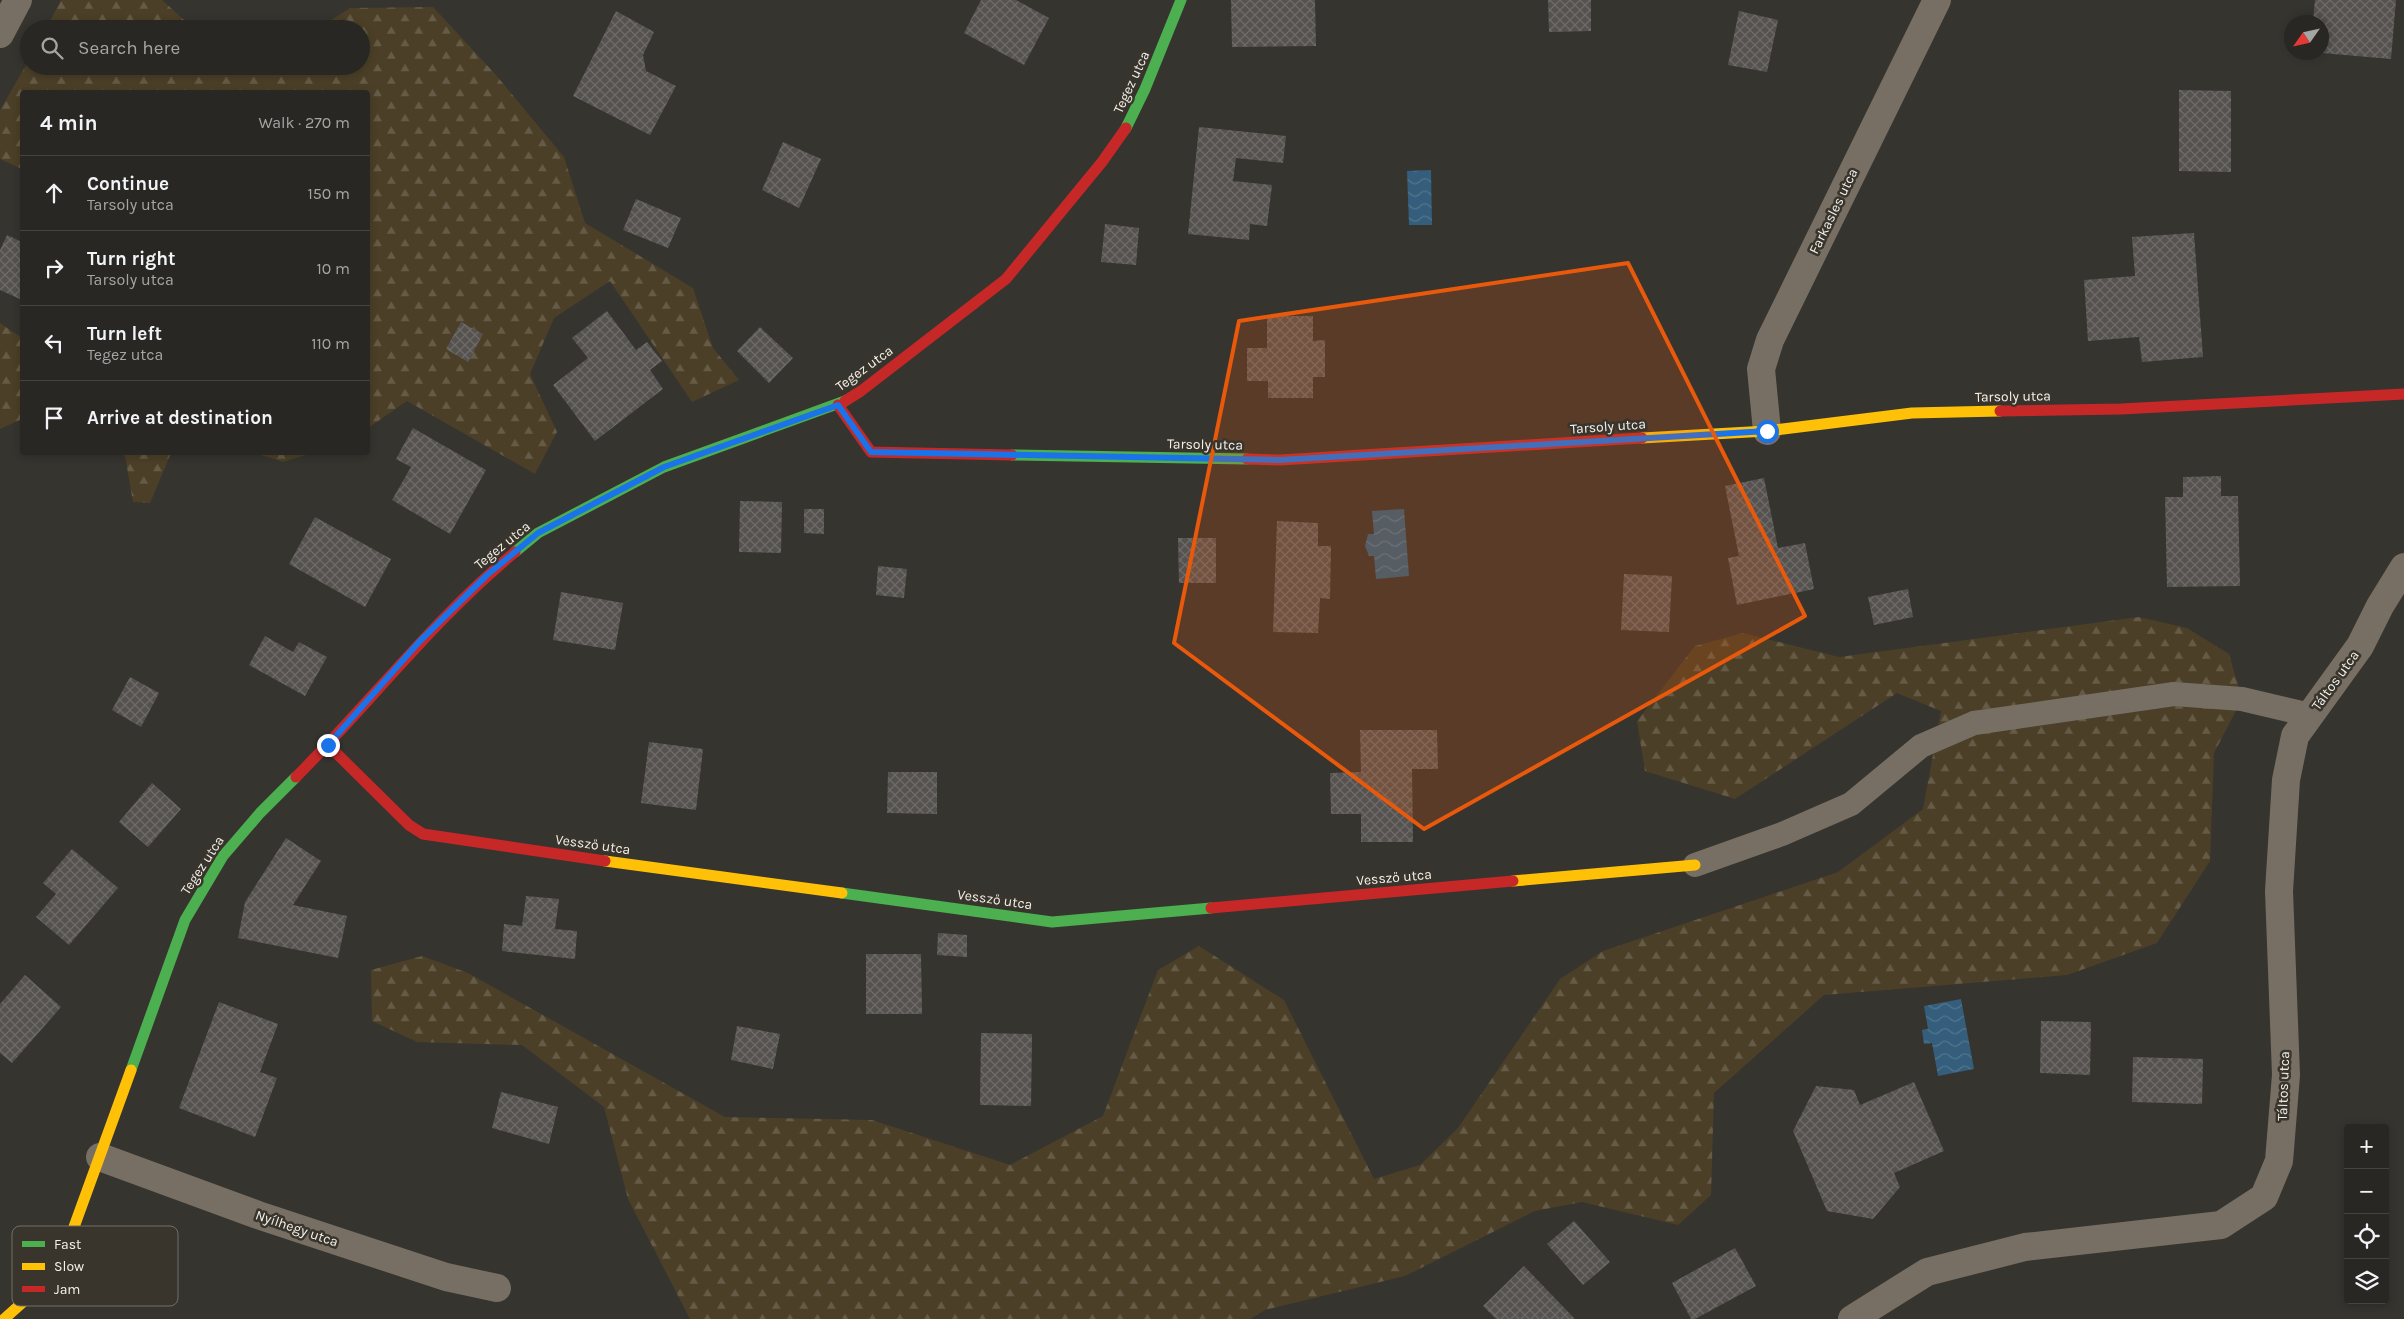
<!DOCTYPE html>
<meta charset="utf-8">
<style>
body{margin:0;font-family:Karla,sans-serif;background:#343330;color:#f1f3f6}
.controls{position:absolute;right:15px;bottom:15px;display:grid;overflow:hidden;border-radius:5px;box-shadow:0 2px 8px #0003}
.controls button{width:45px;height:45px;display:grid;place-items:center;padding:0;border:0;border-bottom:1px solid #444441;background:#282723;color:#f1f3f6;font:25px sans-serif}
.compass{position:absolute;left:2284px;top:15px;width:45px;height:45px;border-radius:50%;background:#282723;box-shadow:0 2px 8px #0003;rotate:236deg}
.stop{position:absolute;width:15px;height:15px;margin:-11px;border:4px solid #1a73e8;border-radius:50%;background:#fff}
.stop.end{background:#1a73e8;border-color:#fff;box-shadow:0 1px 5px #0008}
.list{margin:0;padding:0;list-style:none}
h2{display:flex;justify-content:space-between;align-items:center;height:65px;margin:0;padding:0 20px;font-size:21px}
h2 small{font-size:16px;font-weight:400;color:#a5a5a6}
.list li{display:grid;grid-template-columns:32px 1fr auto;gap:15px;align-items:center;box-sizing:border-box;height:75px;padding:0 20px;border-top:1px solid #444441}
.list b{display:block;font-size:19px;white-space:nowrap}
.list p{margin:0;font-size:16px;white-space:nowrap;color:#a5a5a6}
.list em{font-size:16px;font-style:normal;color:#a5a5a6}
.icon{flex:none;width:28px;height:28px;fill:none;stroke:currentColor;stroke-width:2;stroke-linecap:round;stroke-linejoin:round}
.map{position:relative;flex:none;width:2404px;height:1319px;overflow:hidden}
.search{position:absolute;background:#282723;box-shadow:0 2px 8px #0003;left:20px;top:20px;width:350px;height:55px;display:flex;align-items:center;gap:12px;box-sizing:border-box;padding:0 18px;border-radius:28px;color:#a5a5a6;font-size:19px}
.panel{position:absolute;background:#282723;box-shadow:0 2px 8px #0003;left:20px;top:90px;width:350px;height:365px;border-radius:5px}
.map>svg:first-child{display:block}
.forest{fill:url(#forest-firs)}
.water{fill:url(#water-waves)}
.building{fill:url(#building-cross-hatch)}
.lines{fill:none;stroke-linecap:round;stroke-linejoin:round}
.lane{stroke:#776f63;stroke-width:24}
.street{stroke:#776f63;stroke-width:28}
.fast{stroke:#4caf50;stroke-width:11}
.slow{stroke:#ffc107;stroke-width:11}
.jam{stroke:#c62828;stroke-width:11}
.route{stroke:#1a73e8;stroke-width:6}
.marked{fill:#e8590c;fill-opacity:0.2;stroke:#e8590c;stroke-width:4;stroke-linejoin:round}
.labels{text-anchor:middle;stroke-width:5;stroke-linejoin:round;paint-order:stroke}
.street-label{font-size:14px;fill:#f4f2ec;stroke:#39352c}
.key{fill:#39352c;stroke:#716e66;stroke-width:1}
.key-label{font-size:14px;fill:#f4f2ec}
</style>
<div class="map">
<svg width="2404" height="1319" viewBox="0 0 2404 1319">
<defs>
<pattern id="forest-firs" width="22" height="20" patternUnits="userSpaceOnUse" patternTransform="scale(1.25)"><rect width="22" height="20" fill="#4b3f27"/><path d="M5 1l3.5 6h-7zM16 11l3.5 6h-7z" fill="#665b46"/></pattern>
<pattern id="water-waves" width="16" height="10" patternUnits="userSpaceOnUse" patternTransform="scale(1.25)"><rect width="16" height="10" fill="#345e7b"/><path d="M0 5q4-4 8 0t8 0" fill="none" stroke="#52768e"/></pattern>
<pattern id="building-cross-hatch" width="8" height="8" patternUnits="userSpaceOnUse" patternTransform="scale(1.25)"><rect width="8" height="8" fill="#555250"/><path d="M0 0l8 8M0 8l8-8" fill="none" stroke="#6e6b69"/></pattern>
</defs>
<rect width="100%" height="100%" fill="#36342f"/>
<!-- forest -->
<g class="forest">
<path d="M61 0H162L194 29H46Z"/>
<path d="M433 7 496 75 564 157 585 223 693 288 713 348 739 380 692 402 610 281 554 318 530 374 557 432 535 474 407 401 368 428V92H22V169L0 159V110L29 60V66H361V29H317L350 8Z"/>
<path d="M0 323 22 338V419L0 429Z"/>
<path d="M121 453H171L150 503 133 502 125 456Z"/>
<path d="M255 453H313L283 462Z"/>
<path d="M2139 617 2187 628 2229 654 2242 699 2214 753 2210 861 2157 943 2067 975 1824 995 1714 1093 1711 1195 1678 1225 1582 1202 1535 1211 1405 1276 1265 1310 1250 1319H690L628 1199 604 1107 522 1045 417 1042 372 1021 371 970 422 956 468 973 725 1117 872 1120 1010 1165 1103 1116 1158 970 1199 946 1284 1000 1374 1179 1420 1165 1458 1128 1560 979 1603 951 1838 872 1923 809 1941 711 1897 693 1735 799 1645 771 1637 721 1695 646 1743 633 1839 657Z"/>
</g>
<!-- water -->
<g class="water">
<path d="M1431 170 1432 225H1409L1407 171Z"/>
<path d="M1404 509 1409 576 1376 579 1374 556H1369L1365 546 1368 534H1374L1372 511Z"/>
<path d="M1961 999 1974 1069 1938 1076 1932 1043 1924 1044 1922 1030 1928 1029 1924 1006Z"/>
</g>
<!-- building -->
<g class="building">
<path d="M981 0H1016L1049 18 1024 65 964 33Z"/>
<path d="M1231 0H1315L1316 46 1232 47Z"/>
<path d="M1548 0H1591V31L1549 32Z"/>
<path d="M2315 0H2396L2391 59 2322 53V22H2313Z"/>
<path d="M616 11 654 32 643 55 646 71 676 86 650 135 573 96Z"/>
<path d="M1739 11 1778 20 1767 72 1728 65Z"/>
<path d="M2179 90 2231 91V172L2179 171Z"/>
<path d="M1199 127 1286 136 1283 163 1236 158 1233 181 1272 185 1267 226 1250 224 1249 240 1188 234Z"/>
<path d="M783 142 821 159 799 208 762 190Z"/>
<path d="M636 199 681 218 668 248 623 230Z"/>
<path d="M1105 224 1139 228 1136 265 1101 262Z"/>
<path d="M2194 233 2203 357 2142 362 2139 337 2088 341 2084 280 2135 276 2132 237Z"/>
<path d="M7 235 22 242V300L0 290V250Z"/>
<path d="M607 311 636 350 647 342 662 361 650 370 663 389 595 441 553 385 588 358 572 338Z"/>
<path d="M1267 316H1313V341L1325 340V377H1313V398H1268V381H1247V348H1267Z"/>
<path d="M461 322 483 334 468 362 446 349Z"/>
<path d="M760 327 793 358 769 383 737 351Z"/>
<path d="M413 428 486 470 450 534 392 500 411 467 396 459Z"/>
<path d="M2221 476V496H2238L2240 586 2167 587 2165 497H2183V477Z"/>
<path d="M1764 478 1778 548 1805 543 1814 589 1737 605 1728 558 1739 556 1725 486Z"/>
<path d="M740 501 782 502 781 553 739 552Z"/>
<path d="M804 509H824V534L804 533Z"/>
<path d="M315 517 391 559 365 607 289 564Z"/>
<path d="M1277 521 1318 523V546H1331L1330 599 1320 598 1318 633 1273 632Z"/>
<path d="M1178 538H1216V583H1179Z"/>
<path d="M878 566 907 569 904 598 876 595Z"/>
<path d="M1624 574 1672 576 1669 632 1621 630Z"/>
<path d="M1908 589 1913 617 1874 625 1868 597Z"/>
<path d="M561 592 623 603 615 650 553 640Z"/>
<path d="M265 636 293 652 299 642 327 657 305 696 249 665Z"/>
<path d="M130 677 159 693 141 727 112 710Z"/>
<path d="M1360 730H1437L1438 769H1412L1413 842H1361V814H1331L1330 773 1361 772Z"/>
<path d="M649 742 703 749 696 810 641 803Z"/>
<path d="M888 772H937V814L887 813Z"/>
<path d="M152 783 181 809 148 847 119 822Z"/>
<path d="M286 838 321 861 293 905 347 916 338 958 238 938 245 902Z"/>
<path d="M72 849 118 888 69 945 36 917 56 894 43 883Z"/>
<path d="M526 896 559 899 555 929 577 931 575 959 502 951 504 924 522 926Z"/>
<path d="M938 933 967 935V957L937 955Z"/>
<path d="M866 954H921L922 1014H866Z"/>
<path d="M25 975 61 1007 12 1063 0 1053V1004Z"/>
<path d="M219 1002 278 1024 260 1072 277 1078 255 1137 179 1108Z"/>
<path d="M2041 1021 2091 1022 2090 1075 2040 1073Z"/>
<path d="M737 1026 780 1034 773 1069 731 1060Z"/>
<path d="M981 1033 1032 1034 1031 1106 980 1105Z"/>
<path d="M2133 1057 2203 1059 2202 1104 2132 1102Z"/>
<path d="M1914 1082 1944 1151 1894 1173 1900 1187 1873 1219 1827 1211 1793 1131 1816 1086 1854 1090 1860 1105Z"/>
<path d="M501 1092 558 1107 549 1144 492 1128Z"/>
<path d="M1574 1221 1610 1262 1583 1285 1547 1244Z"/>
<path d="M1735 1248 1756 1286 1695 1319H1691L1672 1283Z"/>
<path d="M1524 1266 1575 1319H1496L1483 1306Z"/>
</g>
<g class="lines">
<!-- lane -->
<path class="lane" d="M1695 865 1782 834 1851 804 1921 746 1974 723 2174 694 2242 699 2310 715"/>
<!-- street -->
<g class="street">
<path d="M0 34 18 0"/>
<path d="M1767 431 1761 369 1770 340 1937 0"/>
<path d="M100 1157 258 1215 446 1277 497 1288"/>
<path d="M1852 1319 1927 1272 2025 1247 2221 1225 2264 1197 2279 1161 2286 1075 2279 891 2286 780 2295 736 2360 646 2380 606 2404 567"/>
</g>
<!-- fast -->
<g class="fast">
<path d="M1126 128 1145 89 1181 0"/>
<path d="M1012 455 1247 459"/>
<path d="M515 552 538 533 664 467 845 401"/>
<path d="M842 893 1052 922 1211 908"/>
<path d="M131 1070 185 920 223 856 260 813 296 777"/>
</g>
<!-- slow -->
<g class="slow">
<path d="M1642 438 1767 431 1912 413 2000 411"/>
<path d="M605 861 842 893"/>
<path d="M1513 881 1695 865"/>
<path d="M4 1319 51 1277 62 1260 131 1070"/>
</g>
<!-- jam -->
<g class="jam">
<path d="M845 401 861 391 1006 279 1102 162 1126 128"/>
<path d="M838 405 871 452 1012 455"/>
<path d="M2000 411 2121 409 2404 394"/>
<path d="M1247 459 1280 460 1642 438"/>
<path d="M328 745 409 825 423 834 605 861"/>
<path d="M296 777C370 703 434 619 515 552"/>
<path d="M1211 908 1513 881"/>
</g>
</g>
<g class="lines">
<!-- route -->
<path class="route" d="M328 745 419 642 487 575 538 533 664 467 838 405 871 452 1280 460 1767 431"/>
</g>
<!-- marked area -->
<path class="marked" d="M1628 263 1805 616 1424 829 1174 643 1239 321Z"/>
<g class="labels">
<!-- street labels -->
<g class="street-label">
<text transform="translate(1131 82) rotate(-65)" y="5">Tegez utca</text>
<text transform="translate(1833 211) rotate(-64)" y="5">Farkasles utca</text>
<text transform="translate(864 368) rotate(-36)" y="5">Tegez utca</text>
<text transform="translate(2013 396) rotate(-1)" y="5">Tarsoly utca</text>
<text transform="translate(1608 426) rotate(-4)" y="5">Tarsoly utca</text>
<text transform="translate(1205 444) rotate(1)" y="5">Tarsoly utca</text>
<text transform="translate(502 545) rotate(-39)" y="5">Tegez utca</text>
<text transform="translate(2335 680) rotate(-54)" y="5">Táltos utca</text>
<text transform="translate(593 844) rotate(8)" y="5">Vessző utca</text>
<text transform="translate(202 865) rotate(-57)" y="5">Tegez utca</text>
<text transform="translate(1394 877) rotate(-5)" y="5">Vessző utca</text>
<text transform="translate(995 899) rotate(8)" y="5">Vessző utca</text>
<text transform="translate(2283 1086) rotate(-88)" y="5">Táltos utca</text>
<text transform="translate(297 1228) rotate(19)" y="5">Nyílhegy utca</text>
</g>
</g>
<!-- legend -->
<rect x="12" y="1226" width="166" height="80" rx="8" class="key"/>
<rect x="22" y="1241" width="23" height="6" fill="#4caf50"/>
<rect x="22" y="1263" width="23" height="7" fill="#ffc107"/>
<rect x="22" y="1286" width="23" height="6" fill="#c62828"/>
<g class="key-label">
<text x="54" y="1249">Fast</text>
<text x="54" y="1271">Slow</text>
<text x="54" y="1294">Jam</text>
</g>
</svg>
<div class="controls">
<button>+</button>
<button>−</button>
<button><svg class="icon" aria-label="locate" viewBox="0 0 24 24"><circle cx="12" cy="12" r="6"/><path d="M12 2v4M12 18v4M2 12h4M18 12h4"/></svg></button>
<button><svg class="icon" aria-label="layers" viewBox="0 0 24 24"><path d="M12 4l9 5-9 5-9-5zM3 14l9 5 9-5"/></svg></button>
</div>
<svg class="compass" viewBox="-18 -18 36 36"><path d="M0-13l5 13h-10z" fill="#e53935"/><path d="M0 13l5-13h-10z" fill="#a5a5a6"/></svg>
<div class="stop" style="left:1767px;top:431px"></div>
<div class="stop end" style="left:328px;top:745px"></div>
<div class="search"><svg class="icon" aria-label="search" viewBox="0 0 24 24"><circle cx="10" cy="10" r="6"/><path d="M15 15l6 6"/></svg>Search here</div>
<section class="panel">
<h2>4 min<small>Walk · 270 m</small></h2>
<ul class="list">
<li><svg class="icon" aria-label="ahead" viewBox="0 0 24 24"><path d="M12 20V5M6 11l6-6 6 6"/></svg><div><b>Continue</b><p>Tarsoly utca</p></div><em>150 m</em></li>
<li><svg class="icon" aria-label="right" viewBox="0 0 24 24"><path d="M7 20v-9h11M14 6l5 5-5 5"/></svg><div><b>Turn right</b><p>Tarsoly utca</p></div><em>10 m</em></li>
<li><svg class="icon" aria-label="left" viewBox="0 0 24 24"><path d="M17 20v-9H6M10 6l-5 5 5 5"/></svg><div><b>Turn left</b><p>Tegez utca</p></div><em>110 m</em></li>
<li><svg class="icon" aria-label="arrive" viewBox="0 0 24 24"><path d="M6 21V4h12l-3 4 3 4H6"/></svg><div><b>Arrive at destination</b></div></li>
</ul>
</section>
</div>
